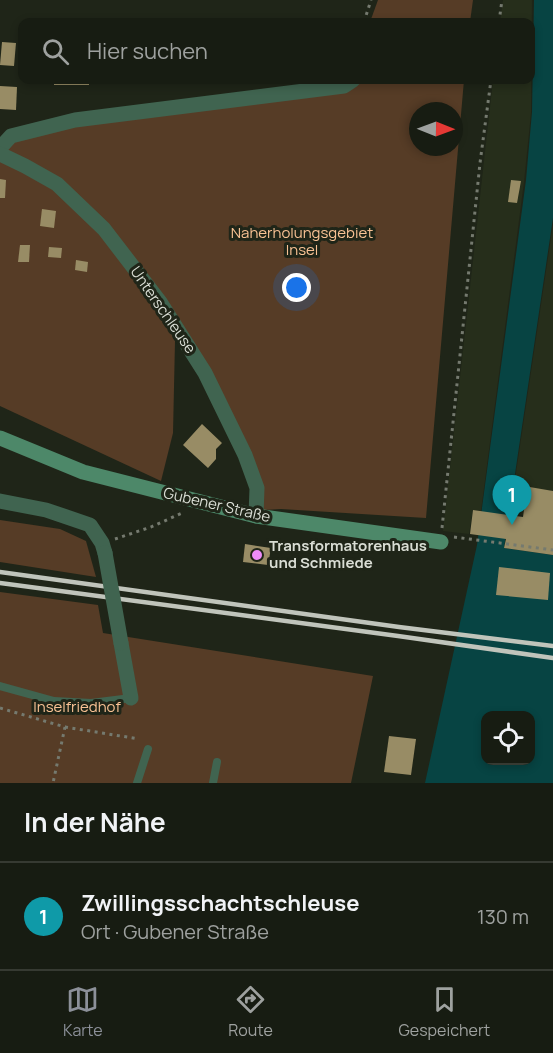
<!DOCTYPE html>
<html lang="de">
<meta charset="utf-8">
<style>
body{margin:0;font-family:Manrope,sans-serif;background:#242920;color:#f1f3f6}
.controls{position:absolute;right:18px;bottom:18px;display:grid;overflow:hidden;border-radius:12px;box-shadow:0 3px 9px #0003}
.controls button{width:54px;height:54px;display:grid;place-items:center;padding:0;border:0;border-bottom:2px solid #363a32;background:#171c12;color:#f1f3f6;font:30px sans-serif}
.compass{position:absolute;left:409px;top:102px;width:54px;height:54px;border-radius:50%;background:#171c12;box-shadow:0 3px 9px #0003;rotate:91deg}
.you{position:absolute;left:297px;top:288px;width:21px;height:21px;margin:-15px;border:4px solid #fff;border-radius:50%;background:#1a73e8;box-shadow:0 0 0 9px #1a73e833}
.badge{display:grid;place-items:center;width:39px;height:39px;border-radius:50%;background:#8c9099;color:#fff;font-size:20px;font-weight:700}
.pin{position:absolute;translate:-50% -50px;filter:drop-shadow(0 2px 3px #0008)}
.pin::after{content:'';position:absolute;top:32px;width:21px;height:18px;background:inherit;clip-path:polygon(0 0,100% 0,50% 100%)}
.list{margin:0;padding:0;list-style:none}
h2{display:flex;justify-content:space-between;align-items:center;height:78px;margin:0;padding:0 24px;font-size:26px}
h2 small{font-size:20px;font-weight:400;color:#9ea19f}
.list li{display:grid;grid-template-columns:39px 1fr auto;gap:18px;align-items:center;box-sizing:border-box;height:108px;padding:0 24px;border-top:2px solid #363a32}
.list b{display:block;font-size:22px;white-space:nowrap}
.list p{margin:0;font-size:20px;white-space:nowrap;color:#9ea19f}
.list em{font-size:20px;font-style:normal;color:#9ea19f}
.icon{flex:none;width:33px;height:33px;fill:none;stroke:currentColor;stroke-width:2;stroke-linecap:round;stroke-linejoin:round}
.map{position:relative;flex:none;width:553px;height:783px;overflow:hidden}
.search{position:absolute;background:#171c12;box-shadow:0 3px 9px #0003;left:18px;right:18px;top:18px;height:66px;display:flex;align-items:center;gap:15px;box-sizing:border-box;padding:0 21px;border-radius:12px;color:#9ea19f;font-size:22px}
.sheet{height:186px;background:#171c12}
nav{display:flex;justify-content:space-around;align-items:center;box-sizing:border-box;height:84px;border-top:2px solid #363a32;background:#171c12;font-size:16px;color:#9ea19f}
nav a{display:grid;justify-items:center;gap:3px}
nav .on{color:#8c9099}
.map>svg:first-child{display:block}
.built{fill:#262e1b}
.green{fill:#563c26;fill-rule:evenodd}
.water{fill:#074443;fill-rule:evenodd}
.building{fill:#988c65}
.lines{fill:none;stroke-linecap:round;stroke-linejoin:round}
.path{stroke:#757a6f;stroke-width:3;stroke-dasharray:3 4.5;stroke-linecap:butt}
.service{stroke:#406450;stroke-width:8}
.minor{stroke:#406450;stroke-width:15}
.secondary{stroke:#4d8869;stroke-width:15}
.rail{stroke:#c0c4bb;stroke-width:4.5}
.minor-bridge{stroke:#406450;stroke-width:15}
.poi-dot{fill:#ed8cf9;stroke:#1f2518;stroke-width:2}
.labels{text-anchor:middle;stroke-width:6;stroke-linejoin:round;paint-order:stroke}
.park-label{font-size:15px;fill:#f9c294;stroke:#1f2518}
.street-label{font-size:15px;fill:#d9ddd4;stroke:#1f2518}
.poi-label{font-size:15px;font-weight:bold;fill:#d9ddd4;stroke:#1f2518;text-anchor:start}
</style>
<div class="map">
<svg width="553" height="783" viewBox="0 0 553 783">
<rect width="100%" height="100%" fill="#1f2518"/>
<!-- built -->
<g class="built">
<path d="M503 0H532L531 113 524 182 481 511 473 510 469 534 443 531 493 80H530V22H500Z"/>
<path d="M553 224V520L510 513Z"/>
</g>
<!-- green -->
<g class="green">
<path d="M378 0H473L470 22H370Z"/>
<path d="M357 80H464L426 518 281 509 264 510 249 454 110 226 2 150 13 139 76 124ZM418 111H454V147H418Z"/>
<path d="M0 158 55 187 102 233 157 303 175 341 173 433 161 481 0 406Z"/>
<path d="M0 520 60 529 86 541 96 577 0 562Z"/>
<path d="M0 592 98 605 103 633 373 676 351 783H0Z"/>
</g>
<!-- water -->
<path class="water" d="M534 0H553V218L504 548 553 555V783H425L477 545 526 180 532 112ZM486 716H530V760H486Z"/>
<!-- building -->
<g class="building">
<path d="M2 42 16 43 14 66 0 65Z"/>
<rect x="54" y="80" width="35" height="5"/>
<path d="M0 86 17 87 16 110 0 109Z"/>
<path d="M0 179 6 180 5 198H0Z"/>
<path d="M511 180 521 181 517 203 508 202Z"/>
<path d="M42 209 56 211 54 228 40 226Z"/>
<path d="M20 245H30L29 262H18Z"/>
<path d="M49 247 62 248 61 258 48 257Z"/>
<path d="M76 260 88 262 87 272 75 270Z"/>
<path d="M202 424 222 443 216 449V459L208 468 183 445Z"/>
<path d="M512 484 553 491V555L504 548 506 539 470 534 473 510 523 517 526 496 510 493Z"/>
<path d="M245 544 271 548 268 565 243 562Z"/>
<path d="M499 567 550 573 548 600 496 595Z"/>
<path d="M389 736 416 739 411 775 384 772Z"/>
</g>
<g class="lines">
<!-- path -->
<g class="path">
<path d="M364 22 371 0"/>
<path d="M499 22 502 0"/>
<path d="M442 528 480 163 491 80"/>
<path d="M454 537 553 550"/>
<path d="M115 539 151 527 182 513"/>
<path d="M0 708 65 727 53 783"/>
<path d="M65 727 139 739"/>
</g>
<!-- service -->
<g class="service">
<path d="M0 686 54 701 91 703 131 698"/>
<path d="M137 783 148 749"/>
<path d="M213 783 217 762"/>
</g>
<!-- minor -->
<g class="minor">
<path d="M0 148 11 136 75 120 344 86 353 80"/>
<path d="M0 154 25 166 57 184 104 229 160 302 205 373 245 455 257 488 256 516"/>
<path d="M0 501 46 510 90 525 102 543 105 553"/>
<path d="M121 643 131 698"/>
</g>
<!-- secondary -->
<path class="secondary" d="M0 438 83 472 256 516 441 542"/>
<!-- rail -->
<g class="rail">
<path d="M0 572 399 627 553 646"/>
<path d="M0 583 398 636 553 658"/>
</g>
<!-- minor-bridge -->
<path class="minor-bridge" d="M105 553 121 643"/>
</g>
<!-- markers -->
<circle class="poi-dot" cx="257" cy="555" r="6"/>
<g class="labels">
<!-- park labels -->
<g class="park-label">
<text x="302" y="238">Naherholungsgebiet<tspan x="302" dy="17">Insel</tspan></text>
<text x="77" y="712">Inselfriedhof</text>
</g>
<!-- street labels -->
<g class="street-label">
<text transform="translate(163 310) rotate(55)" y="5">Unterschleuse</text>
<text transform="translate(217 505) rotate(13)" y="5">Gubener Straße</text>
</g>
<!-- poi labels -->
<g class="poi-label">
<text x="269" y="551">Transformatorenhaus<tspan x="269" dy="17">und Schmiede</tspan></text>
</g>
</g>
</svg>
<div class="controls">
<button><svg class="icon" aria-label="locate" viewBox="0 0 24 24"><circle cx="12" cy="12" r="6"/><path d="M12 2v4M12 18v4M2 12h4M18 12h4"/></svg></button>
</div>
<svg class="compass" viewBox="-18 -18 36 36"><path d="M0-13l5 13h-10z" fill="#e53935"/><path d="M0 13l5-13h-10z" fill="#9ea19f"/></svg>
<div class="you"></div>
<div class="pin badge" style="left:512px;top:525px;background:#0f9aa8">1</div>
<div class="search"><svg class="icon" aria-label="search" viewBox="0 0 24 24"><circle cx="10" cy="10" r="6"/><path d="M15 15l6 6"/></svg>Hier suchen</div>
</div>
<section class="sheet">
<h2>In der Nähe<small></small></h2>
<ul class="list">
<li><span class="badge" style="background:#0f9aa8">1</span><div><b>Zwillingsschachtschleuse</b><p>Ort · Gubener Straße</p></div><em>130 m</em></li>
</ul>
</section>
<nav>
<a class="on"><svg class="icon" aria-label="map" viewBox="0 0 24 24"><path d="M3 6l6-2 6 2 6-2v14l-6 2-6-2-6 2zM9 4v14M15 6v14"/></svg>Karte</a>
<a><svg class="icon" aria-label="directions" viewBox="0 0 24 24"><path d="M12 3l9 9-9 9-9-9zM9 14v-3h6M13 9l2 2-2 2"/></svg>Route</a>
<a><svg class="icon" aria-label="saved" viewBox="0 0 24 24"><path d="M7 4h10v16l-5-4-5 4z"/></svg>Gespeichert</a>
</nav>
